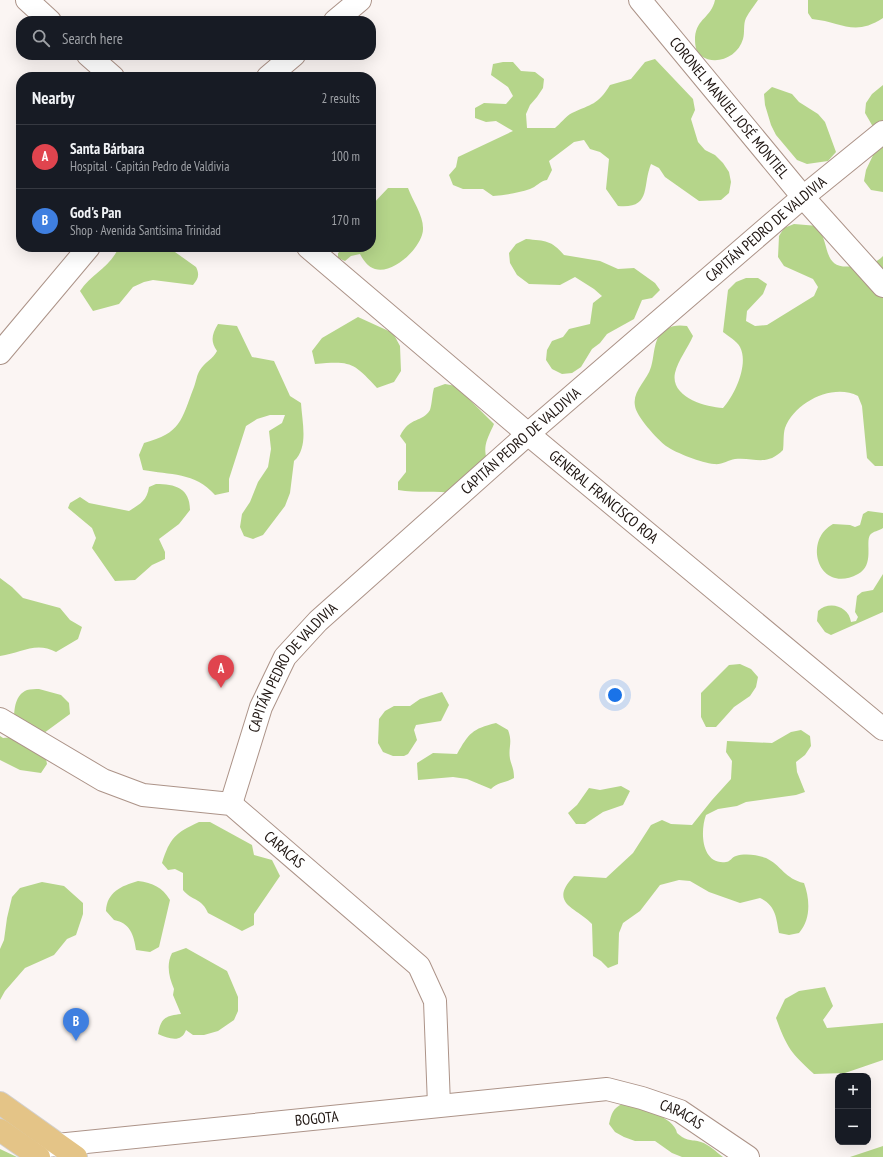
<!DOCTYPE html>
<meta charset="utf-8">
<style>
body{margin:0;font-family:"PT Sans Narrow",sans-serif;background:#242831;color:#f1f3f6}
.controls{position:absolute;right:12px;bottom:12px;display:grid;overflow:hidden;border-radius:8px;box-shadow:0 4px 16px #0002}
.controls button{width:36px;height:36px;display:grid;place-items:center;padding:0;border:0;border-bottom:1px solid #363941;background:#171b24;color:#f1f3f6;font:20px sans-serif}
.you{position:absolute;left:615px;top:695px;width:14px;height:14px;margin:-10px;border:3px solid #fff;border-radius:50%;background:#1a73e8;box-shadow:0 0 0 6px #1a73e833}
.badge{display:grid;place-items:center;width:26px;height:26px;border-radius:50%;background:#367c72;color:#fff;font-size:13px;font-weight:700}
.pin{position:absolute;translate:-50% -33px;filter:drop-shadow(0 1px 2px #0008)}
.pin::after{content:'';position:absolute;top:21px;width:14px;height:12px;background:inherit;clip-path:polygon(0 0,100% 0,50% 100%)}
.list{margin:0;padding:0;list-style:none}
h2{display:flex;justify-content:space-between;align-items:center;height:52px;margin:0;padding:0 16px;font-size:17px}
h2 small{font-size:13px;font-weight:400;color:#9ea1a6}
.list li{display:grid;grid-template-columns:26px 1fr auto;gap:12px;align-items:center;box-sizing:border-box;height:64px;padding:0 16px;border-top:1px solid #363941}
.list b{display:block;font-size:15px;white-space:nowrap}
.list p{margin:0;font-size:13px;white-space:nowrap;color:#9ea1a6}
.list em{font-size:13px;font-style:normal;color:#9ea1a6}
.icon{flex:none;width:22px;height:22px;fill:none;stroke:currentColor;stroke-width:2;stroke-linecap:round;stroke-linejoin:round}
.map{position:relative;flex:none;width:883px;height:1157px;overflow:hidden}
.search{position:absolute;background:#171b24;box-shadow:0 4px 16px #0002;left:16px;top:16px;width:360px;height:44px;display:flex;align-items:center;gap:10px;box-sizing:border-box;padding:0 14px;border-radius:16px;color:#9ea1a6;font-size:15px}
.panel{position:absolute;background:#171b24;box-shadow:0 4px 16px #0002;left:16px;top:72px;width:360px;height:180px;border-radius:16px}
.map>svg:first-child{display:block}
.forest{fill:#b5d58a}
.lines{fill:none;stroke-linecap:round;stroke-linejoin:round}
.street-casing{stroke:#ac9388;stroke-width:24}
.primary-casing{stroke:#d2d0cf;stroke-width:24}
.street{stroke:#fff;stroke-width:22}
.primary{stroke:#e4c487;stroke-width:22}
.labels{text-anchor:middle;stroke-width:4;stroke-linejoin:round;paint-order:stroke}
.street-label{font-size:15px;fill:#1d1410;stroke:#fbf5f3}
</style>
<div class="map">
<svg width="883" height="1157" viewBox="0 0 883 1157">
<rect width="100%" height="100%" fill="#fbf5f3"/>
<!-- forest -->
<g class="forest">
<path d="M715 0H758C754 6 749 12 746 18 743 24 745 33 743 39 738 57 716 66 701 56 695 52 695 43 695 37 697 18 711 18 715 0Z"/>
<path d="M808 0H883V18C854 37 842 22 812 19L808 13Z"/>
<path d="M655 59 693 99 695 110 691 119 698 142 705 150 715 155 723 163 729 172 731 182 729 193 721 200 699 201 665 177 659 168 651 164C642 186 652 209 618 206L606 189 609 159 600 152 590 149 584 140 574 142 549 161 552 170 547 180C540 181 536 187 530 189 518 193 506 195 493 196L483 189H463L453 185 449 175 456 167 458 157 513 131 496 121 486 122 475 118V108L484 103 506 104 513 96 508 87 491 75 493 64 503 62H513L521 71 535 72 544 79 543 88 537 97 530 105 526 114 527 128H555C560 124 566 116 572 113 591 104 598 105 610 85L631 79 645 62Z"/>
<path d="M883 85V192L871 190 864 181 866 170 875 151 876 132 865 113 866 103 872 94Z"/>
<path d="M772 87 792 94 799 102 818 114 825 122 836 152 828 161 807 164 797 160 776 135 771 125 765 105 764 94Z"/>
<path d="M388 188H408C413 202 427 220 422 235 417 251 393 274 375 269 368 267 363 260 360 254L351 256 345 261 338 258V253L345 247H371V206Z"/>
<path d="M794 224 818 226C832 250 821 273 861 265 870 263 877 263 883 256V466H875L867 458 862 406 858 396C833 383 795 402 785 428 783 434 784 444 783 450 766 467 755 457 735 459 728 460 722 465 714 464 702 463 676 453 666 446 657 439 636 416 635 406 632 391 647 381 651 367 655 355 653 336 666 329 673 325 680 325 687 326L693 336C688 348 678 360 675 373 670 397 705 407 723 408 735 395 749 364 740 347 737 341 728 336 723 332L728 290 736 282 746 278H758L767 284 763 294 747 311 746 321 755 326 767 325 814 296 818 287 813 279 784 266 778 257 779 236 784 228Z"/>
<path d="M526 239C546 241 551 240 564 255L600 261 618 269 634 268 655 283 660 290 652 298 642 300 634 319 607 334 600 343 592 349 581 367 572 373 562 374 552 369 546 360 547 350 552 341 563 337 569 329 590 324 593 303 602 296 594 289 575 277 560 285 529 284 517 275 510 263 509 253 516 244Z"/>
<path d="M119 247H168L196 267C200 275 198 279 193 285L153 280 144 282 133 287 119 304 93 311 80 291C92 273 109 269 119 247Z"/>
<path d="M358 317 393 333 400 346 401 371 394 382 377 388C353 362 351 361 315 364L312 351 322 338Z"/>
<path d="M218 324 237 326 252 357 274 361 290 396 301 403C302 422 309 447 294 461L290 493 285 506 263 535 253 539 244 536 240 527 242 514 250 502 258 482 268 467 271 449 269 431 282 423 285 415H270L257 419 246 426 229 479V492L215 495C195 472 170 475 143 470L139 455 144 443C181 433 181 421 194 387 196 382 197 374 200 370 205 362 213 359 217 351 210 341 212 334 218 324Z"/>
<path d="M445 384 456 386 494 424C487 440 482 446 488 463L456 493C436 491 417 493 398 490V482L406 472V444L400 436C410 416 422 423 430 410 432 404 432 395 434 388Z"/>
<path d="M156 484C175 484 190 488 190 510L179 524 159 539 165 552V559L152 565 135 580 115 581 92 548 96 538 92 528 68 508 70 503 80 497 89 503 129 511C140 504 147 501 149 487Z"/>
<path d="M868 511 883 513V528C879 531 873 531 870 535 865 543 875 565 858 574 819 595 802 541 833 524L850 525 855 527 860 525 863 514Z"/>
<path d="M883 574V612L831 635 825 632 817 621 818 611C829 600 849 606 851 622L856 621 858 617 855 612 857 596 862 592 873 590Z"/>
<path d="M0 578 12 587 23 598 60 608 70 620 82 627 78 639 56 652C36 641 21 653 0 656Z"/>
<path d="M740 664 751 669 758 677 756 687 750 696 734 707 716 727H706L701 717V693L729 665Z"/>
<path d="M39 689 61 695 69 703 70 714 44 733 43 743 47 764 41 773 20 770 0 760V736L3 738 14 737C15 722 10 697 27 690 30 689 36 689 39 689Z"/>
<path d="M442 692 449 705 441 721 416 725 414 730 417 740 408 754 404 756H393L383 752 378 743 379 719 385 711 394 706H410L420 699Z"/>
<path d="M496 723 508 730C513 743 508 747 510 759 512 767 514 769 514 778 506 783 498 782 491 789L467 779 453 777 418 780 417 763 433 753 457 754C469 733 472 729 496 723Z"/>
<path d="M801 730 810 736 811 746 805 755 796 762 797 772 805 792 796 795 746 802 737 806 718 809 706 815C700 831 701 865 726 862 730 862 732 857 736 856 745 853 758 855 766 858 781 865 785 879 804 883 810 899 811 920 799 933L789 935 779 933C776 917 776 906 760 898L740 903 709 892 690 881 679 880 660 885 640 911 623 923 619 933 618 964 608 968 601 961 593 956 592 924C578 908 547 904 574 876L606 878 633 853 651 825 662 820 671 824 692 825 712 800 731 779 732 761 726 752 727 741 772 743 791 732Z"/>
<path d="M621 786 630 791 623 805 603 812 585 824H576L568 813 577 805 589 788 600 790Z"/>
<path d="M199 822H210L252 845 254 855 272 860 280 876 254 914V925L242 931 208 913C202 898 192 901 183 890V873L175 869 168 870 162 863C170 838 175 833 199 822Z"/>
<path d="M138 881C153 883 162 887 170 900L159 947 150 952 136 950C134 935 130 923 114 920L106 911C107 892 121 886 138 881Z"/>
<path d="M42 882 64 886 83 903V914L76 935 67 939 54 955 25 968 5 991 0 1000V949L4 940 7 918 12 897 20 888Z"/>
<path d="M186 948 227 971 238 997V1011L234 1020 218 1031 204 1035H193L186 1030C181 1044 168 1038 158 1034 161 1017 166 1016 181 1014L173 995 174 989C169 977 166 965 172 953Z"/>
<path d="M825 987 833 1006 823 1020 827 1028 883 1023V1060L845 1073 814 1074C791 1053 787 1048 776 1018L785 999 799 991Z"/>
<path d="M623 1104C636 1105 675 1117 677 1133 687 1142 691 1139 701 1142 710 1145 716 1152 723 1157H682L672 1153 655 1141H635L624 1137 615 1132 609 1124C611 1115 613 1107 623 1104Z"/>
<path d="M883 1146V1157H850Z"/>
<path d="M0 1149 17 1157H0Z"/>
</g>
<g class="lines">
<defs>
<g id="street">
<path d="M27 0 50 21"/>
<path id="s1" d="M640 0 803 197 883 286"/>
<path d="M335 21 360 0"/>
<path d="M88 55 113 77"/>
<path d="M268 77 294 55"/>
<path id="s2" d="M308 247 528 434 883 729"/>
<path d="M0 353 89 247"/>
<path id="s3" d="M0 719 103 780 143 795 231 804 419 966 435 1001 439 1105"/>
<path id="s4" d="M231 804 261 707 285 657 318 621 528 434 803 197 883 132"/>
<path id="s5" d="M47 1146 607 1089 642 1098 680 1111 748 1157"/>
</g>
<g id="primary">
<path d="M0 1103 76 1157"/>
<path d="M0 1130 39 1157"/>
</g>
</defs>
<!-- street casing -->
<use href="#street" class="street-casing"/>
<!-- primary casing -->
<use href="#primary" class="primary-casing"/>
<!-- street -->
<use href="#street" class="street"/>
<!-- primary -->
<use href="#primary" class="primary"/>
</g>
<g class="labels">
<!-- street labels -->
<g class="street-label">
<text dy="5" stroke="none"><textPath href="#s1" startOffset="140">CORONEL MANUEL JOSÉ MONTIEL</textPath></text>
<text dy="5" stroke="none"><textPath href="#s4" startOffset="801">CAPITÁN PEDRO DE VALDIVIA</textPath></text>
<text dy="5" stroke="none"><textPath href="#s4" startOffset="477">CAPITÁN PEDRO DE VALDIVIA</textPath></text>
<text dy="5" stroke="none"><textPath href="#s2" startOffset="387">GENERAL FRANCISCO ROA</textPath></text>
<text dy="5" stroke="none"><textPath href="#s4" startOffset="152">CAPITÁN PEDRO DE VALDIVIA</textPath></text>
<text dy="5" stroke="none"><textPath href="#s3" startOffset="321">CARACAS</textPath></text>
<text dy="5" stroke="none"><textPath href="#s5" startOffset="642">CARACAS</textPath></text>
<text dy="5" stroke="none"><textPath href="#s5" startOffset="271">BOGOTA</textPath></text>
</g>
</g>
</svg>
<div class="controls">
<button>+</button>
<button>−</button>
</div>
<div class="you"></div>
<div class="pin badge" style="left:221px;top:688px;background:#e0444e">A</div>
<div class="pin badge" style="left:76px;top:1041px;background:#3f7fe0">B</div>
<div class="search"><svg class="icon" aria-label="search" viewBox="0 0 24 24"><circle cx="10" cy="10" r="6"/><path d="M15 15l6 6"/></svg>Search here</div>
<section class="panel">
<h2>Nearby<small>2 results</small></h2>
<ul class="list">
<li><span class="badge" style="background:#e0444e">A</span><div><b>Santa Bárbara</b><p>Hospital · Capitán Pedro de Valdivia</p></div><em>100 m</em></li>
<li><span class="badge" style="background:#3f7fe0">B</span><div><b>God's Pan</b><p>Shop · Avenida Santísima Trinidad</p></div><em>170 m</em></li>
</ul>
</section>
</div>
